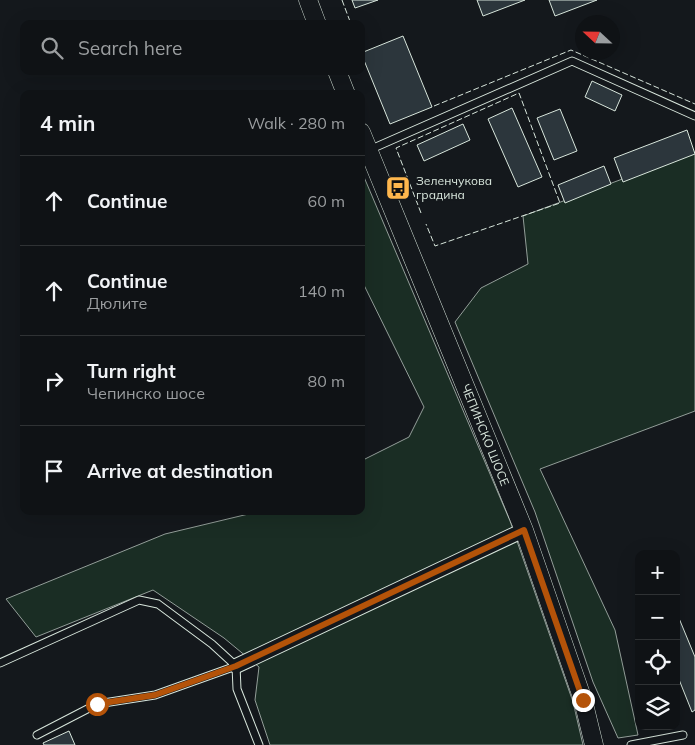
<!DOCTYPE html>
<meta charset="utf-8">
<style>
body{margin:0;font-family:Mulish,sans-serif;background:#181b1e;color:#f1f3f6}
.controls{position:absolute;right:15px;bottom:15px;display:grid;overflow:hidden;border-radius:10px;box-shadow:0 5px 20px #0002}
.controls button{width:45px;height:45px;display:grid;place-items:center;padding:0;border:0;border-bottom:1px solid #2f3234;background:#0f1215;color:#f1f3f6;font:25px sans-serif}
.compass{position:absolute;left:575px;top:15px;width:45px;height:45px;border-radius:50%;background:#0f1215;box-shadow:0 5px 20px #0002;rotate:292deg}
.stop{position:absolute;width:15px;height:15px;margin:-11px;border:4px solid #b45309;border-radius:50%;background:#fff}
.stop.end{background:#b45309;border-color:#fff;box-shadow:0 1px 5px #0008}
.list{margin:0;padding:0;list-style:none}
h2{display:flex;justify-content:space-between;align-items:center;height:65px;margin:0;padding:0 20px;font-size:21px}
h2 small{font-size:16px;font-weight:400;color:#9b9ea0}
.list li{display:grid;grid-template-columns:32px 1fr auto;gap:15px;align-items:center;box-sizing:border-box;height:90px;padding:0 20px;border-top:1px solid #2f3234}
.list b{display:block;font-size:19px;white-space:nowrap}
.list p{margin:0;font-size:16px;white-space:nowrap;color:#9b9ea0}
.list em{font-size:16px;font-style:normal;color:#9b9ea0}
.icon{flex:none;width:28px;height:28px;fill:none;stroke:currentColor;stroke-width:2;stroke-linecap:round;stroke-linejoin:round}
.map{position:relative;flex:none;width:695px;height:745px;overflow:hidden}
.search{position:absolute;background:#0f1215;box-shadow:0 5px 20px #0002;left:20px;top:20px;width:345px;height:55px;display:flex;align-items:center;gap:12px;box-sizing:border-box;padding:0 18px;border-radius:10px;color:#9b9ea0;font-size:19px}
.panel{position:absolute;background:#0f1215;box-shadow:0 5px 20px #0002;left:20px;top:90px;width:345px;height:425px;border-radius:10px}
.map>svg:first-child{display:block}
.green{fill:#1a2d24;stroke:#939e99}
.building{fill:#2c363c;stroke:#d8e6dc}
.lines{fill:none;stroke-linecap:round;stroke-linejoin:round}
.service-casing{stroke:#d8e6dc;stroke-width:9}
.minor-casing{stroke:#d8e6dc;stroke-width:16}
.tertiary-casing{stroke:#d8e6dc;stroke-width:19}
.service{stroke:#14181c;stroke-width:7}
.minor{stroke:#14181c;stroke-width:14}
.tertiary{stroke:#14181c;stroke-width:18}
.fence{stroke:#d8e6dc;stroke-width:1;stroke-dasharray:6 2.5;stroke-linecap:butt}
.route{stroke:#b45309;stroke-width:6}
.labels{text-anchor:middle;stroke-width:4;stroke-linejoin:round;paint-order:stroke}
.poi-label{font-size:12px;fill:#d8e6dc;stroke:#14181c;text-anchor:start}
.street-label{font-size:12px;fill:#d8e6dc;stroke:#14181c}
</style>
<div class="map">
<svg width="695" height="745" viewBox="0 0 695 745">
<rect width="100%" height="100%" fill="#14181c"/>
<!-- green -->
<g class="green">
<path d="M695 152V411L540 469 615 630 638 735 618 738 593 682 535 512 455 322 481 288 528 264 523 216Z"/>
<path d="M361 170 510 521 573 702 583 745H270L255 700 259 667 224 638 153 590 36 637 6 599 165 534 261 511H361V461L409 437 424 407 361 279Z"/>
</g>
<!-- building -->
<g class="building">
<path d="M352 0H378L355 8Z"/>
<path d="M477 0H525L483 16Z"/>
<path d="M549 0H597L555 16Z"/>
<path d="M403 36 432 107 390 124 361 53Z"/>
<path d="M592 81 622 95 615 111 585 97Z"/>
<path d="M512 108 542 177 518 187 488 119Z"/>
<path d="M560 109 577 151 554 160 537 118Z"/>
<path d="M463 124 470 140 424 161 417 145Z"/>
<path d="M687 130 695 154 623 182 614 158Z"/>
<path d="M604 166 611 184 565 203 558 185Z"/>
<path d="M676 611 695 657V710L692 712 676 672Z"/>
<path d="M69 731 75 745H44L43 743Z"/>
</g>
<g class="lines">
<defs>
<g id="service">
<path d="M369 150 572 61 695 116"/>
<path d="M0 663 139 600 158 604 212 644 236 666 237 689 259 745"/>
<path d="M37 735 97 704 155 695 236 666"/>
<path d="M631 745 683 735"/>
</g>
<path id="minor" d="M236 666 524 530"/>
<g id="tertiary">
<path d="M308 0 317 24"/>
<path d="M337 71 346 94"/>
<path d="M361 132 524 530 583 700 594 745"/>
</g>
</defs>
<!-- service casing -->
<use href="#service" class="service-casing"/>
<!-- minor casing -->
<use href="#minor" class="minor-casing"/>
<!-- tertiary casing -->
<use href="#tertiary" class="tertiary-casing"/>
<!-- service -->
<use href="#service" class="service"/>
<!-- minor -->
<use href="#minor" class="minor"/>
<!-- tertiary -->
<use href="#tertiary" class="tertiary"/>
<!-- fence -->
<g class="fence">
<path d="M342 0 351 24"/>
<path d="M434 106 571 50 695 104"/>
<path d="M421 213 396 148 519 93 560 203 435 246 426 224"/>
</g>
</g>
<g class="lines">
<!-- route -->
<path class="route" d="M97 704 155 695 236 666 524 530 583 700"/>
</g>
<!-- icons -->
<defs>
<symbol id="bus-square" viewBox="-11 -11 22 22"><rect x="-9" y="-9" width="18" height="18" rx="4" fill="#ffb74d" stroke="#14181c"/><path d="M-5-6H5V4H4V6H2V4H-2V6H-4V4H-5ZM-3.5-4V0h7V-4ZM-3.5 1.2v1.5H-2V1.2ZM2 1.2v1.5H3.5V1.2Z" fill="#111"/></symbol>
</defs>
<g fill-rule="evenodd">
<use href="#bus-square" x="384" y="174" width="28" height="28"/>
</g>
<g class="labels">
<!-- poi labels -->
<g class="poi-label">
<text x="416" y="185">Зеленчукова<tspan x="416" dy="14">градина</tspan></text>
</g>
<!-- street labels -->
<g class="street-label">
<text transform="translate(485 435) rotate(68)" y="4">ЧЕПИНСКО ШОСЕ</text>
</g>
</g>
</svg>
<div class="controls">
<button>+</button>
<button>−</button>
<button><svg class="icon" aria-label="locate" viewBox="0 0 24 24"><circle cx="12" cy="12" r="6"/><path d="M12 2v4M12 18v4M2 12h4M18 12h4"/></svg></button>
<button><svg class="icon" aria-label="layers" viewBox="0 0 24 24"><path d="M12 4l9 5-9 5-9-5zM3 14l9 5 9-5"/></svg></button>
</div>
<svg class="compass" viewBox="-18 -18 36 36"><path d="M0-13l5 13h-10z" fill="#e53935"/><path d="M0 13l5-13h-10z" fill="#9b9ea0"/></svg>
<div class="stop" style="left:97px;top:704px"></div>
<div class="stop end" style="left:583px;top:700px"></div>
<div class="search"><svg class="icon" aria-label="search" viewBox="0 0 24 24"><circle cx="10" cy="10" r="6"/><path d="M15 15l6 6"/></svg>Search here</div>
<section class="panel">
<h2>4 min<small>Walk · 280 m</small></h2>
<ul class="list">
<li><svg class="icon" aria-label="ahead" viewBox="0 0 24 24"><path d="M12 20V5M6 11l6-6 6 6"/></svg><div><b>Continue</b></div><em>60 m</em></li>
<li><svg class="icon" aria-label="ahead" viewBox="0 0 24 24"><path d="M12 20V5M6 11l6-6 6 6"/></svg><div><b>Continue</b><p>Дюлите</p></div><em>140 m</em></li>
<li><svg class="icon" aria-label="right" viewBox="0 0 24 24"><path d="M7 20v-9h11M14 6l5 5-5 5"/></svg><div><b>Turn right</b><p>Чепинско шосе</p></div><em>80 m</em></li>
<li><svg class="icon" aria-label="arrive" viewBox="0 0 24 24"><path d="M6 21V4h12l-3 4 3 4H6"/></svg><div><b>Arrive at destination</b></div></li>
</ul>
</section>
</div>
